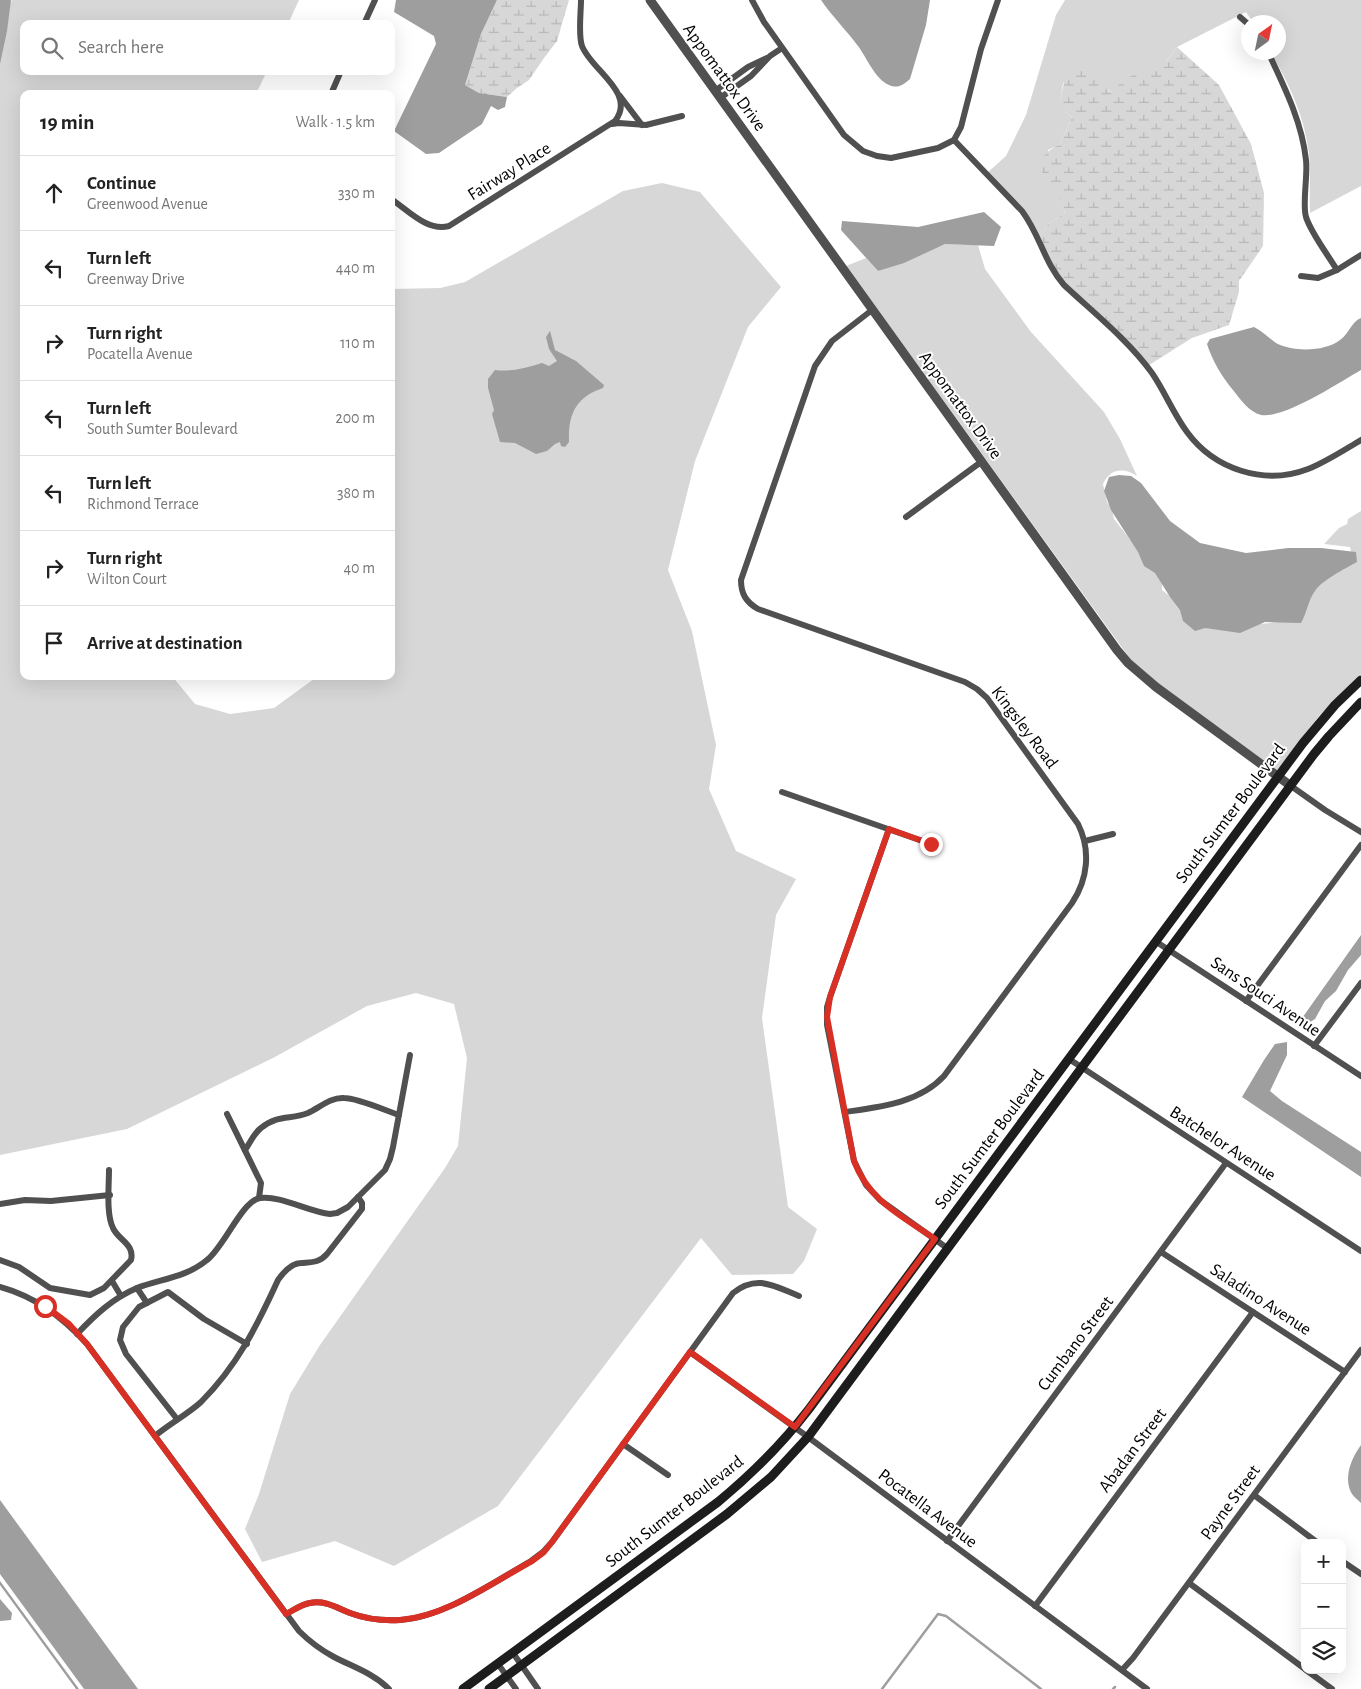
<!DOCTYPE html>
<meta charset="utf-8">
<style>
body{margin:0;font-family:"Alegreya Sans",sans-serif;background:#f6f6f6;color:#222}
.controls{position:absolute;right:15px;bottom:15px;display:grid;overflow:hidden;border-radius:10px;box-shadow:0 5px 20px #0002}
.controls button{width:45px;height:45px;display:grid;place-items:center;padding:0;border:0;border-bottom:1px solid #e0e0e0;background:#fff;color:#222;font:25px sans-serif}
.compass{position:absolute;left:1241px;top:15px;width:45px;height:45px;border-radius:50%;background:#fff;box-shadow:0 5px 20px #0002;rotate:33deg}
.stop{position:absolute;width:15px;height:15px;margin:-11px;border:4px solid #d93025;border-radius:50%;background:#fff}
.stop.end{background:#d93025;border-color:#fff;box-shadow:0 1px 5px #0008}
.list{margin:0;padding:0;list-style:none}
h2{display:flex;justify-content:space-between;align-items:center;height:65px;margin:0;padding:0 20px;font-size:21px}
h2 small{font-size:16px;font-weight:400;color:#767676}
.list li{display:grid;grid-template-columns:32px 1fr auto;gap:15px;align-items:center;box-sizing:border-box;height:75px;padding:0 20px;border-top:1px solid #e0e0e0}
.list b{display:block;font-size:19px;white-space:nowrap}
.list p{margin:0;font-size:16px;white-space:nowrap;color:#767676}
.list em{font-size:16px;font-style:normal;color:#767676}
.icon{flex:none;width:28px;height:28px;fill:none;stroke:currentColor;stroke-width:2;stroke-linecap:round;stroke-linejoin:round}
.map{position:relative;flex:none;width:1361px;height:1689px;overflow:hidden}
.search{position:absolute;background:#fff;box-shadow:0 5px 20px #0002;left:20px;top:20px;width:375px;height:55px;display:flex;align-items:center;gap:12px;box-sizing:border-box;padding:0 18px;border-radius:10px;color:#767676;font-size:19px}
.panel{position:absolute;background:#fff;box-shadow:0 5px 20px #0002;left:20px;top:90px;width:375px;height:590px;border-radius:10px}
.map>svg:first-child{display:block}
.green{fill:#d7d7d7}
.wetland{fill:url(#wetland-marsh)}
.water{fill:#9e9e9e}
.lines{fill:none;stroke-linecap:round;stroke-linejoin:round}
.stream{stroke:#9e9e9e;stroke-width:2.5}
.minor{stroke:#505050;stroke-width:6}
.tertiary{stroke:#505050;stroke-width:9}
.secondary{stroke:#1d1d1d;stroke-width:9}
.route{stroke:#d93025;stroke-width:6}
.labels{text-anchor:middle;stroke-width:4;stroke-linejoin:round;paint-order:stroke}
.street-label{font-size:18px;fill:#000;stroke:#fff}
</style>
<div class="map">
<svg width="1361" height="1689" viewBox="0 0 1361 1689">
<defs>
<pattern id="wetland-marsh" width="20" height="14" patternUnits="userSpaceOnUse" patternTransform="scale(1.25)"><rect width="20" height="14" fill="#d7d7d7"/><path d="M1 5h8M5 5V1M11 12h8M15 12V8" fill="none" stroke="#b7b7b7"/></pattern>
</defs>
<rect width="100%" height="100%" fill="#fff"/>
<!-- green -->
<g class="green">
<path d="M12 0H299L288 24H24V71H267L256 94H24V676H172L195 704 230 714 274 708 318 676H391V289L440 288 465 282 623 191 662 183 700 192 781 287 748 327 695 461 668 570 692 631 716 745 709 789 736 851 796 879 776 915 762 1018 788 1207 817 1229 804 1261 793 1274 732 1275 701 1238 498 1506 394 1566 335 1541 262 1562 245 1529 259 1494 290 1394 320 1345 445 1168 458 1146 467 1058 454 1004 416 993 367 1006 273 1058 127 1129 0 1155V55L10 4Z"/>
<path d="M1065 0H1361V186L1310 213C1309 193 1311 173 1309 154 1305 118 1289 83 1271 53L1278 52V22H1253L1246 12 1177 47 1165 63 1111 92 1084 69 1063 83 1060 102 1066 112 1072 117 1060 144 1048 150 1065 213 1048 224 1038 239 1028 219 987 173 1006 156 1026 115 1056 15Z"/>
<path d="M945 244 978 245 985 269 1031 332 1104 412 1120 439 1137 476C1123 467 1110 469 1103 484L1107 502 1112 509 1114 519 1136 547 1144 564 1162 576V590L1181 605 1261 624 1294 620 1305 598 1352 556 1350 547 1324 544 1339 528 1347 524 1348 519 1361 511V674L1319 716 1277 771 1158 683 1131 660 846 266 866 258 878 271Z"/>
</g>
<!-- wetland -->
<g class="wetland">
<path d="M497 0H569L557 41 544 58 529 80 517 88 507 97 479 93 465 85 481 34Z"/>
<path d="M1177 47 1219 85 1251 144 1264 193 1263 246 1239 281V292L1229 325 1192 338 1146 367 1059 277 1038 239 1048 224 1065 213 1057 187 1048 184C1036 164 1040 154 1060 144L1072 117 1059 106 1066 72 1078 66C1084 68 1099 78 1103 82 1106 87 1106 89 1111 92L1125 79 1163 61 1166 62Z"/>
</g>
<!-- water -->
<g class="water">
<path d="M0 0H11L7 31 0 64Z"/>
<path d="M396 0H497L481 34 465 85 479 93 507 97 505 107 498 110 491 106 482 124 439 153 426 154 394 131 436 44 434 36 394 12Z"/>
<path d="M821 0H930L926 25 910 79C903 85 898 89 889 85 875 79 867 58 858 46 846 30 832 16 821 0Z"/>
<path d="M984 212 1001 227 994 246 945 244 904 263 878 271 841 230 842 221 918 227Z"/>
<path d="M1361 318V370C1340 382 1284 419 1261 415 1249 412 1240 399 1233 390 1222 377 1212 360 1207 344L1210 339 1254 327C1262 331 1269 338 1276 343 1292 352 1325 352 1340 340 1349 334 1351 322 1361 318Z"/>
<path d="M550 331 555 350 576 361 604 385 603 388C576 397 568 414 569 442L565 447 561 446 560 442 555 444 547 451 536 454 515 443 500 442 492 414 494 410 488 388V379L495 370C511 372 527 368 542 363L549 366 557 361 549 349 546 337Z"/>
<path d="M1119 475 1131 476 1141 483 1170 521 1200 543 1246 553 1288 548H1321L1356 552 1357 562C1346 568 1321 581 1315 591 1308 600 1307 613 1301 623L1265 622 1240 633 1205 628 1195 631 1183 621 1180 610 1170 597 1155 573 1144 566 1138 552 1111 510 1104 491 1109 477Z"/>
<path d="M1361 935V955L1348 970 1336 991 1325 1001 1315 1019 1307 1024 1300 1021Z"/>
<path d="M1287 1042V1055L1270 1091 1282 1101 1361 1152V1177L1242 1097 1264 1060 1275 1044Z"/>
<path d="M1361 1445V1503C1358 1500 1354 1497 1352 1494 1343 1478 1351 1459 1361 1445Z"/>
<path d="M0 1500 138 1689H84L0 1574Z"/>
<path d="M0 1581 79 1689H76L0 1585Z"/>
<path d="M0 1599 12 1613 11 1620 0 1621Z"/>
</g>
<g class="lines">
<!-- stream -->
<g class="stream">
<path d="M882 1689 938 1614 946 1616 1041 1689"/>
<path d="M1113 1689 1115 1687"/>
</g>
<!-- minor -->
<g class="minor">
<path d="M752 0 764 22 844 135 863 151 877 156 891 158 938 148 954 140 961 127 981 49 998 0"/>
<path d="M1240 17 1248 24"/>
<path d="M364 24 375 0"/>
<path d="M1268 52C1284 86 1302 122 1306 160 1308 176 1302 203 1306 217 1311 233 1328 255 1337 270L1361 255"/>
<path d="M715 91 748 67 767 58"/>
<path d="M331 94 341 71"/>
<path d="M620 96 642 125"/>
<path d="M720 98 751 76 770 56 782 48"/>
<path d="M612 124 619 123 646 125 682 116"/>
<path d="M954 140 1022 211C1040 235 1044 262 1064 285 1094 313 1128 340 1152 373 1165 392 1173 413 1187 432 1214 469 1264 486 1308 469 1326 462 1344 450 1361 440"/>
<path d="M391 199C408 210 427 232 449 226L615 121C637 93 591 70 582 46 578 35 581 13 581 0"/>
<path d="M1301 276 1318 278 1337 270"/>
<path d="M906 517 981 462"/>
<path d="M1291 786 1325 810 1361 832"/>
<path d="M782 792 931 844"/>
<path d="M889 829 830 997 827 1007V1025L854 1161 866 1185 880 1200 947 1248"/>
<path d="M1085 841 1113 834"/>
<path d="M1155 941 1361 1076"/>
<path d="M1246 1001 1361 845"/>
<path d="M1314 1046 1361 983"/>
<path d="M1069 1059 1361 1251"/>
<path d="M845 1112C880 1107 919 1103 944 1076L1072 903C1088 879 1091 850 1078 824L987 698 977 689 965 682 758 609C746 602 741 594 741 580L815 366 832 341 872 310"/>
<path d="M227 1114 261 1183 259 1198"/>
<path d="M245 1150C250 1143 254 1133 261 1128 278 1114 291 1120 308 1113 319 1108 331 1097 344 1098 358 1098 384 1110 399 1115"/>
<path d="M0 1204 25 1200 51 1201 110 1195"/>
<path d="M1161 1252 1345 1372"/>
<path d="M0 1260 19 1267 50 1288 90 1295 104 1288 131 1260C135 1244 118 1240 113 1228 106 1214 109 1186 109 1170"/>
<path d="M112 1281 121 1296"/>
<path d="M0 1287C36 1297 62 1317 87 1344L299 1631C309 1641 321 1650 334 1657 353 1667 373 1673 389 1689"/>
<path d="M137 1288 147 1303"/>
<path d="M77 1334C95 1315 113 1298 137 1288 161 1279 187 1277 207 1260 224 1247 242 1201 260 1198 280 1195 309 1212 330 1214L337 1213 348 1207 385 1170 390 1159 393 1147 410 1055"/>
<path d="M690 1352 808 1437 1147 1689"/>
<path d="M177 1419 126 1354 120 1340 123 1327 139 1307 168 1292 204 1319 247 1344"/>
<path d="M155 1436C169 1424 188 1414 201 1402 237 1366 257 1326 278 1280 283 1273 291 1263 301 1263 312 1262 319 1263 327 1254L362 1209V1203L358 1197"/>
<path d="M623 1444 668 1475"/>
<path d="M1254 1495 1318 1543"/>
<path d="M947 1541 1226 1163"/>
<path d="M1342 1561 1361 1574"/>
<path d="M1189 1583 1305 1669"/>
<path d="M1035 1606 1253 1312"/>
<path d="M286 1614C294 1610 302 1604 310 1603 325 1600 337 1608 350 1613 366 1619 383 1621 400 1620 445 1617 492 1583 531 1561L543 1552 552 1542 733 1293C757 1274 774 1286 799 1296"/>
<path d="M513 1653 538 1689"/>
<path d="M498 1664 516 1689"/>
<path d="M1122 1670 1133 1658 1361 1350"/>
<path d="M1306 1670 1332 1689"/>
</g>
<!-- tertiary -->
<path class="tertiary" d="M650 0 1117 650 1128 663 1156 687 1291 786"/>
<!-- secondary -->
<g class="secondary">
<path d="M463 1689 718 1502C752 1474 782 1444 809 1409L1303 743 1335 705 1361 680"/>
<path d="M489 1689 727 1514 771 1477 808 1437 1314 754 1329 736 1361 702"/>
</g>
</g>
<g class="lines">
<!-- route -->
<path class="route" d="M45 1306 69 1324 87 1344 286 1614C294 1610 302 1604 310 1603 326 1600 337 1608 350 1613 366 1619 383 1621 400 1620 445 1617 492 1583 532 1561L544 1552 552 1542 690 1352 795 1427 935 1239C902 1216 869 1201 854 1161L827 1017 830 997 889 829 931 844"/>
</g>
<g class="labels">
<!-- street labels -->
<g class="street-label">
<text transform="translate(725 77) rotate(54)" y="6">Appomattox Drive</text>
<text transform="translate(509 171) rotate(-32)" y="6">Fairway Place</text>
<text transform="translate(961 405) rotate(54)" y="6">Appomattox Drive</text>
<text transform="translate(1025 727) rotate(53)" y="6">Kingsley Road</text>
<text transform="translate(1230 813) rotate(-53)" y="6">South Sumter Boulevard</text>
<text transform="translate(1266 996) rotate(34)" y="6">Sans Souci Avenue</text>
<text transform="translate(989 1139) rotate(-53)" y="6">South Sumter Boulevard</text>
<text transform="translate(1223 1143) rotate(33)" y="6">Batchelor Avenue</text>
<text transform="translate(1261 1299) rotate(33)" y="6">Saladino Avenue</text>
<text transform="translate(1075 1343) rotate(-53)" y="6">Cumbano Street</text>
<text transform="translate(1132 1450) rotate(-53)" y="6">Abadan Street</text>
<text transform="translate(1230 1502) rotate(-54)" y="6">Payne Street</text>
<text transform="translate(928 1508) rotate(37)" y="6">Pocatella Avenue</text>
<text transform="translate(674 1511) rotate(-38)" y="6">South Sumter Boulevard</text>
</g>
</g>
</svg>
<div class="controls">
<button>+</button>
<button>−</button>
<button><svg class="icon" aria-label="layers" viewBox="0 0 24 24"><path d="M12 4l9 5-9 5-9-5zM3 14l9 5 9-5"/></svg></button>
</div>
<svg class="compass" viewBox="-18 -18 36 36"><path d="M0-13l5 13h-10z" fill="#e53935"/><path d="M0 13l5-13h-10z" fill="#767676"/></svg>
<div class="stop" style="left:45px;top:1306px"></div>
<div class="stop end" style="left:931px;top:844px"></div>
<div class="search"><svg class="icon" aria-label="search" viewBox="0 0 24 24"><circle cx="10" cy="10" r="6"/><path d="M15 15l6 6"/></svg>Search here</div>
<section class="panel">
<h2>19 min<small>Walk · 1.5 km</small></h2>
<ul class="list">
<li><svg class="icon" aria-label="ahead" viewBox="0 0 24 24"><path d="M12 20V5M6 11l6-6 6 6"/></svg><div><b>Continue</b><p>Greenwood Avenue</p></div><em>330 m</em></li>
<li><svg class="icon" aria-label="left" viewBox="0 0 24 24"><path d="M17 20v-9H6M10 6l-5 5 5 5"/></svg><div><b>Turn left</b><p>Greenway Drive</p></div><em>440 m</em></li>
<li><svg class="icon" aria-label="right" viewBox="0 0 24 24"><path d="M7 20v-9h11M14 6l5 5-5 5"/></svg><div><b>Turn right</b><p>Pocatella Avenue</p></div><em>110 m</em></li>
<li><svg class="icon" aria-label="left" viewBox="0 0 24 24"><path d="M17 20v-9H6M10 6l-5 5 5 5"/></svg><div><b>Turn left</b><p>South Sumter Boulevard</p></div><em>200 m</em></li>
<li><svg class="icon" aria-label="left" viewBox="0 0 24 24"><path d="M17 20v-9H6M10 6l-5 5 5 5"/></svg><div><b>Turn left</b><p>Richmond Terrace</p></div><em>380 m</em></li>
<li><svg class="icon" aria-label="right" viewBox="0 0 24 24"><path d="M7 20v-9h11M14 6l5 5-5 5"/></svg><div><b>Turn right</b><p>Wilton Court</p></div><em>40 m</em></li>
<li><svg class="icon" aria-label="arrive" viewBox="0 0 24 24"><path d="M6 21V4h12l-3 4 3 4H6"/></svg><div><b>Arrive at destination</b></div></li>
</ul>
</section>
</div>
